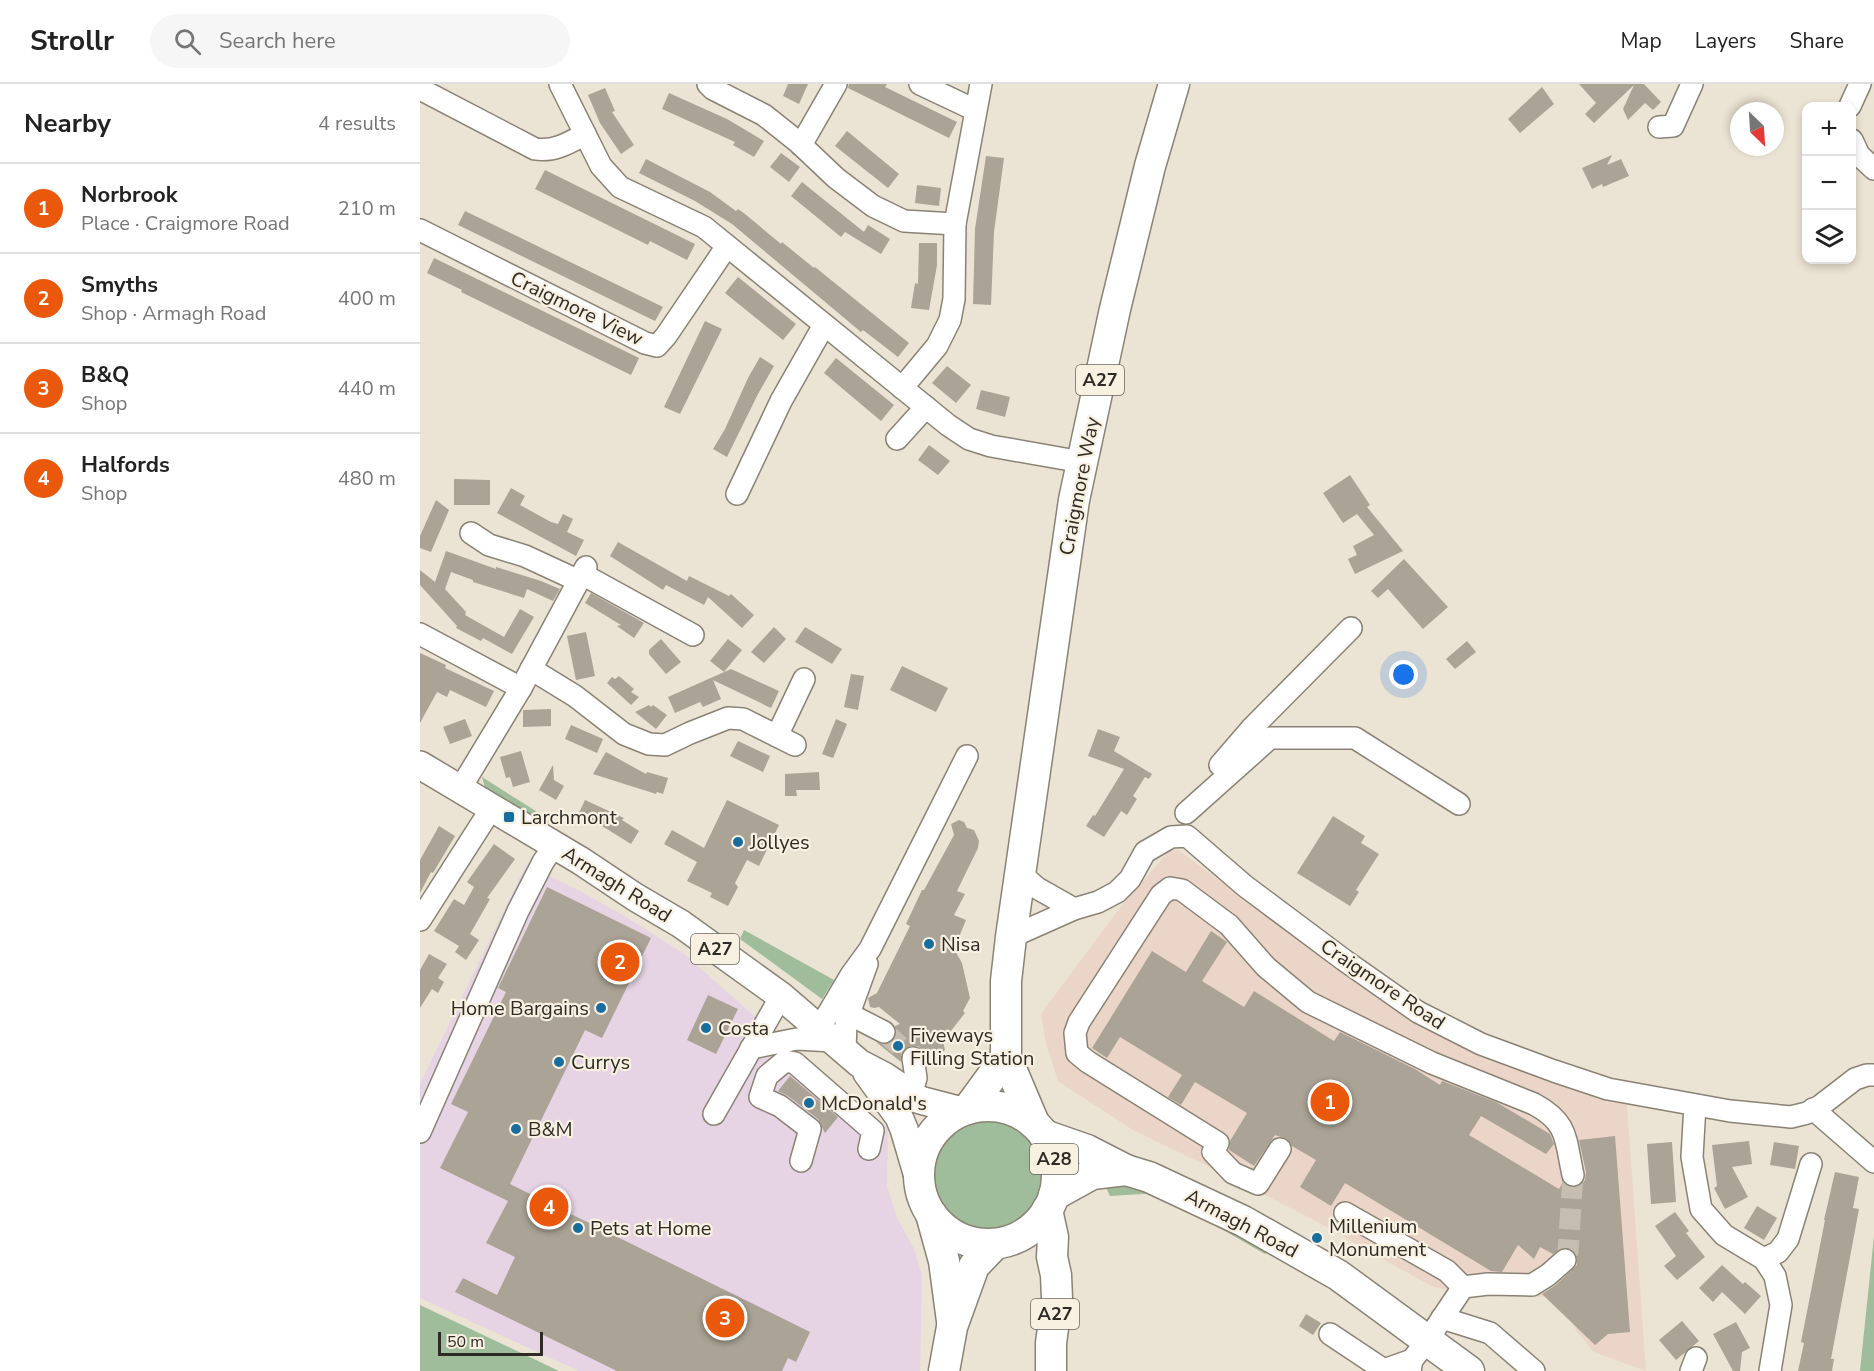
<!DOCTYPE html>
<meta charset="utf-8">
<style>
body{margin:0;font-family:"Nunito Sans",sans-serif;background:#f6f6f6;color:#222}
.controls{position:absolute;right:18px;top:18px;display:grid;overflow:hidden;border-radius:12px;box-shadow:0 3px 9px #0003}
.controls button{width:54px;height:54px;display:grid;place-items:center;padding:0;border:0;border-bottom:2px solid #e0e0e0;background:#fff;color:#222;font:30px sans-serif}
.compass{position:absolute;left:1310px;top:18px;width:54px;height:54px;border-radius:50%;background:#fff;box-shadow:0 3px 9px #0003;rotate:155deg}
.scale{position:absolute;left:18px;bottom:15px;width:105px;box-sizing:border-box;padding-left:6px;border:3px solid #2e2b26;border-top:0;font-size:16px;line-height:21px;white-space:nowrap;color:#2e2b26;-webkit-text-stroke:4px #f8f0e1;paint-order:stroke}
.you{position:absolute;left:984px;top:591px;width:21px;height:21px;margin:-15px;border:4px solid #fff;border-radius:50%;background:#1a73e8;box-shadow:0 0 0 9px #1a73e833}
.badge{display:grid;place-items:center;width:39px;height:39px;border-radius:50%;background:#ea580c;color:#fff;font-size:20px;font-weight:700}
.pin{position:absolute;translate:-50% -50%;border:3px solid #fff;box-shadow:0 2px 6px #0006}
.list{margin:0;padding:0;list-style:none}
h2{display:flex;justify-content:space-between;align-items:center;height:78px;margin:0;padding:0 24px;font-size:26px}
h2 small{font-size:20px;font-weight:400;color:#767676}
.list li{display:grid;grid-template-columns:39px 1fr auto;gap:18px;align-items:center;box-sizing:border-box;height:90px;padding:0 24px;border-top:2px solid #e0e0e0}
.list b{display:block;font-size:22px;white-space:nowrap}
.list p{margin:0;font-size:20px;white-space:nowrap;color:#767676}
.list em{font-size:20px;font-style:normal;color:#767676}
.icon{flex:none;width:33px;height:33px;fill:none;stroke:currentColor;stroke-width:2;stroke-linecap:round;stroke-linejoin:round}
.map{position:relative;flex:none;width:1454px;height:1287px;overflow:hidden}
header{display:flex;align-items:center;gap:36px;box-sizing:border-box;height:84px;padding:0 30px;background:#fff;border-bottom:2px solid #e0e0e0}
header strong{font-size:28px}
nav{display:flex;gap:33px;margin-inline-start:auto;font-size:21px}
.search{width:420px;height:54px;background:#f6f6f6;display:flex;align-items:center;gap:15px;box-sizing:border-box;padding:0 21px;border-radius:33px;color:#767676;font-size:22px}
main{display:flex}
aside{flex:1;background:#fff}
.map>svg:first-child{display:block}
.commercial{fill:#e6d3e4}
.industrial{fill:#ebd5c8}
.green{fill:#9fbd9a}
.building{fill:#aba395}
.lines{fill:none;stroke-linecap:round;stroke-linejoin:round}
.minor-tunnel{stroke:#c5beb0;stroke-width:21;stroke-dasharray:21 10;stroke-linecap:butt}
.minor-casing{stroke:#8a8375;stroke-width:24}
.major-casing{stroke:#8a8375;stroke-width:30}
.highway-casing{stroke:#8a8375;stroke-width:33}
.minor{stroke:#fff;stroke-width:21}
.major{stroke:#fff;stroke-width:27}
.highway{stroke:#fff;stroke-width:30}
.poi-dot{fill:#186d9d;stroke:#f8f0e1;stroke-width:2}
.labels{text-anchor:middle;stroke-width:4.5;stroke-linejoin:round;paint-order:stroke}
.shield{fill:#f8f0e1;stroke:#6b665e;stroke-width:1.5}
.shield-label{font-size:18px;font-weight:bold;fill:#2e2b26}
.street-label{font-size:20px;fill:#2e2b26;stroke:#f8f0e1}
.poi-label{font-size:20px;fill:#2e2b26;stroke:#f8f0e1;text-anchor:start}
</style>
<header>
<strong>Strollr</strong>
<div class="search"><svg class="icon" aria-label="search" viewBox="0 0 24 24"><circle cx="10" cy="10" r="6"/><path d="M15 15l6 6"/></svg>Search here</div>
<nav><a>Map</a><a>Layers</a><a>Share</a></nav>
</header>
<main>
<aside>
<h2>Nearby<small>4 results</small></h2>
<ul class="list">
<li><span class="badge">1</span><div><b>Norbrook</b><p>Place · Craigmore Road</p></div><em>210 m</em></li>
<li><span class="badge">2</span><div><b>Smyths</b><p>Shop · Armagh Road</p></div><em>400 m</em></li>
<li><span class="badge">3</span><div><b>B&amp;Q</b><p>Shop</p></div><em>440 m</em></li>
<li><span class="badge">4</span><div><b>Halfords</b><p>Shop</p></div><em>480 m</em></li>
</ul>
</aside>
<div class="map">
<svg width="1454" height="1287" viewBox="0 0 1454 1287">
<rect width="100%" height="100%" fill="#ebe3d3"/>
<!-- commercial -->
<path class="commercial" d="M106 781 156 805 201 830 263 869 376 969 393 980 468 1045 467 1102 477 1134 494 1165 502 1191 500 1287H159L0 1214V1000Z"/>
<!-- industrial -->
<path class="industrial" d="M758 766 911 879 1084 977 1207 1021 1226 1287 1174 1268 1157 1248 1146 1226 1128 1213 1052 1211 1011 1202 896 1137 806 1091 713 1046 638 997 626 959 621 930 699 825 748 768Z"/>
<!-- green -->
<g class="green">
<path d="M62 693 130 736 128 739 126 740 65 704Z"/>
<path d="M324 846 414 896 402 915 320 855Z"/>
<circle cx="569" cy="1092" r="58"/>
<path d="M696 1093C749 1102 796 1134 843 1159L849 1165 845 1170 739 1109 690 1112 683 1097Z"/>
<path d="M1454 1152V1287H1440Z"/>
<path d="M0 1221 139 1287H0Z"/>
</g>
<!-- building -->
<g class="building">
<path d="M368 0H388L379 20 363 12Z"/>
<path d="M429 0H467L465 3 537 38 529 54 428 4Z"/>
<path d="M1159 0H1224L1241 18 1233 26 1225 19 1208 36 1203 25 1214 1 1174 39 1165 30 1176 19Z"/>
<path d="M1122 3 1134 20 1100 49 1088 35Z"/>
<path d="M185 4 195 27 192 28 214 61 201 70 180 39 168 11Z"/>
<path d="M249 9 307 35 344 57 334 73 313 61 315 58 242 25Z"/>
<path d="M427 47 479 90 468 104 415 62Z"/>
<path d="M361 69 380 83 369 98 350 83Z"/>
<path d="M1192 71 1187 81 1201 75 1209 92 1183 103 1182 100 1172 105 1162 84Z"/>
<path d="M566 72 584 74 574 148 571 221 553 220 555 145Z"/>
<path d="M226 75 290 108 316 127 318 125 325 130 361 160 362 158 394 184 395 183 489 259 478 273 443 246 441 248 312 140 275 117 219 89Z"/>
<path d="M125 86 275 160 267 176 230 157 228 161 115 105Z"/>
<path d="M382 98 444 148 448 141 470 155 461 170 425 148 421 153 371 112Z"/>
<path d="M497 101 521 104 519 122 495 119Z"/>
<path d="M45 127 243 223 235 237 38 141Z"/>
<path d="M499 159H517V181L509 226 491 224 495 199 498 200Z"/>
<path d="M14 174 219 274 211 291 41 208 42 206 7 189Z"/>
<path d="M318 193 376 240 363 256 305 209Z"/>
<path d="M285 237 302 245 260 330 244 323Z"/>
<path d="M340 273 354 282 338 310 307 373 293 365 305 345 328 294Z"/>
<path d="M416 274 474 321 461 337 404 289Z"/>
<path d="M527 282 551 301 536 319 512 299Z"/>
<path d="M561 306 590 313 585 333 556 325Z"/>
<path d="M509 361 530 377 518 391 498 376Z"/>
<path d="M930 391 950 421 947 423 983 467 935 490 928 475 937 471 933 462 954 451 937 430 923 439 903 409Z"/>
<path d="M34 395 70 396V421H34Z"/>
<path d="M91 404 105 412 100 421 131 438 138 440 143 430 153 435 147 448 164 456 156 472 77 429Z"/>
<path d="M16 416 29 426 11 468 0 464V452Z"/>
<path d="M198 458 267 497 269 492 309 512 311 510 334 531 322 544 288 513 284 521 246 501 243 506 190 472Z"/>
<path d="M26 467 76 485V483L121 497 140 505 133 517 107 505 104 514 53 498V496L31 488 25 505 46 528 45 531 84 553 100 525 114 533 92 570 63 554 61 557 36 544 37 542 0 501V486L15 498Z"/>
<path d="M984 475 1028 523 1003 545 968 505 958 514 951 507Z"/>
<path d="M171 509 224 539 214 554 197 542 201 541 165 519Z"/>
<path d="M354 543 366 555 344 579 331 568Z"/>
<path d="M385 543 422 565 412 580 375 558Z"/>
<path d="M166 548 175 592 156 596 147 552Z"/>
<path d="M241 555 261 578 246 590 229 570V566Z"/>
<path d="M308 555 322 566 304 588 290 577Z"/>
<path d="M1047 557 1056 568 1035 585 1026 575Z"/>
<path d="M0 569 26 581 25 584 74 607 66 623 30 606 27 613 17 608 0 639Z"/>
<path d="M482 582 528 604 516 628 470 606Z"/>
<path d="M311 585 359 607 351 624 293 596 301 615 283 623 280 618 255 629 248 613Z"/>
<path d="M431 590 444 592 438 626 424 623Z"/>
<path d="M199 592 214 605 211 608 219 613 211 621 187 599 192 593 195 595Z"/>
<path d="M229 621 231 623 233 621 247 631 236 645 215 628Z"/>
<path d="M131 625V642L103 643V626Z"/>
<path d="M45 635 52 652 30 660 23 643Z"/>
<path d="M416 635 427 640 413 674 402 670Z"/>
<path d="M151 641 183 655 177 669 145 655Z"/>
<path d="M678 645 700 653 694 667 732 690 729 695 725 693 713 712 717 715 707 731 701 727 684 753 666 742 673 731 675 732 704 685 668 672Z"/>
<path d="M318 657 350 672 343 688 310 672Z"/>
<path d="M101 667 110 698 93 703 90 693 86 694 80 673Z"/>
<path d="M186 668 226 690 227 688 248 694 243 710 237 708 236 710 173 690Z"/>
<path d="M133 681 134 696 144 702 136 716 119 706Z"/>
<path d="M399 688 400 706H376L377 712H365V690Z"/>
<path d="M165 716 204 734 202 736 219 747 211 760 182 742 158 731Z"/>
<path d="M307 716 359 741 339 782 327 776 315 799 318 803 308 822 290 813 292 809 267 797 277 778 244 760 252 746 284 764Z"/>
<path d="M913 732 945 752 941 759 959 770 936 806 939 808 930 822 877 789Z"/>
<path d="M539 736 544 738 547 744 554 746 559 757 558 764 537 807 545 810 534 831 546 836 534 865 542 879 550 914 543 927 545 929 523 957 525 966 518 971H512L509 967 504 969 498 962H491L481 969V978L456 958 464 961 471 958 476 953 475 942 480 940 459 923 454 924 450 923 448 914 457 909 490 842 486 840 502 806H504L534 751 531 740Z"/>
<path d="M19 742 35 752 13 789 11 788 0 809V776Z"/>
<path d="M74 760 95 775 67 814 70 815 50 850 59 856 46 876 35 868 39 862 14 847 34 815 44 821 54 803 47 798Z"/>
<path d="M127 803 231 854 182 954 165 946 90 1100 390 1248 376 1278 368 1274 362 1287H197L35 1208 43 1194 77 1211 95 1173 66 1159 88 1117 20 1084 48 1028 31 1020 86 908 78 904Z"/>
<path d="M791 847 807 858 782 897 824 923 834 907 914 957 920 948 995 985 1020 1001 1022 997 1076 1018 1130 1050 1134 1060 1126 1070 1061 1032 1049 1051 1139 1105 1143 1098 1148 1103 1155 1104 1161 1101 1165 1096 1166 1088 1159 1056 1195 1052 1210 1248 1188 1250 1175 1261 1122 1210 1136 1201 1157 1181V1173L1150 1164H1142L1133 1170 1120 1163 1114 1175 1098 1161 1082 1188 1071 1187 925 1099 911 1122 880 1103 896 1076 872 1062 867 1055 855 1051 834 1082 809 1066 810 1057 827 1029 775 998 761 1021 748 1013 762 991 700 953 687 974 672 964 732 867 766 888Z"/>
<path d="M9 870 27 880 18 894 24 898 18 909 12 905 0 924V886Z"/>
<path d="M288 911 318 925 296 970 267 956Z"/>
<path d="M370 992 418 1033 405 1049 398 1035 368 1012 358 1007Z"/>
<path d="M1329 1057 1332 1080 1312 1083 1328 1113 1305 1125 1294 1104 1297 1102 1292 1061Z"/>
<path d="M1252 1058 1256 1118 1231 1120 1227 1060Z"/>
<path d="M1354 1058 1379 1062 1375 1085 1350 1081Z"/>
<path d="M1415 1088 1439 1093 1433 1124 1439 1125 1411 1275H1414L1412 1287H1378L1384 1259 1381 1258 1405 1136H1404Z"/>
<path d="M1337 1122 1357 1134 1344 1156 1324 1144Z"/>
<path d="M1255 1128 1269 1147 1266 1149 1285 1173 1257 1196 1244 1182 1256 1172 1235 1142Z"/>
<path d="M1302 1181 1323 1200 1325 1198 1341 1212 1325 1230 1302 1208 1293 1218 1279 1204Z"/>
<path d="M886 1230 901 1239 893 1251 879 1242Z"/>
<path d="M1262 1237 1279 1257 1256 1276 1239 1256Z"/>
<path d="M1316 1238 1330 1264 1322 1268 1320 1287H1313L1293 1250Z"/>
</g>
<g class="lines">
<!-- minor-tunnel -->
<g class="minor-tunnel">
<path d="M464 948 493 974"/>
<path d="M1145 1176 1148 1167 1153 1091"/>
</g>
<defs>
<g id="minor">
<path d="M140 0 181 82 200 103 284 143 528 341 549 355 571 362 662 378"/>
<path d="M288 0 293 5 344 31 378 58 416 94 453 122 484 137 535 140"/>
<path d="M500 0 555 26"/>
<path d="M0 5 115 65C134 68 149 59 165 50"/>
<path d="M1430 22 1440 0"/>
<path d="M1239 43 1253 42 1272 0"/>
<path d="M1432 56 1439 71 1454 85"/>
<path d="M381 61 416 0"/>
<path d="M0 146 225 259 237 262 246 252 307 162"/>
<path d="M482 304 517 262 530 236 534 215 535 140 561 0"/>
<path d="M477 355 506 323"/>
<path d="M317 410 361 317 404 241"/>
<path d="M51 449 69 461 105 472 159 497"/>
<path d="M162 490 273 551"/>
<path d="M0 550 101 604"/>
<path d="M111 585 155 612 204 650 229 660 245 661 270 649 308 634 323 635 375 661"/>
<path d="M357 652 384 595"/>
<path d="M800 681 831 645 931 544"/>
<path d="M40 705 101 604 166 483"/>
<path d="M766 729 850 654H935L1039 720"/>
<path d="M601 790 617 804 654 825"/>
<path d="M0 836 71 725"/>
<path d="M591 853 654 825 678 818 697 808 710 795 725 768 751 753 767 752 825 802 924 876 998 928 1061 960 1134 987 1188 1005 1310 1027 1371 1033 1387 1029 1400 1022 1435 995 1447 991H1454"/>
<path d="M429 930 464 948"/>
<path d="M399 945 431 891 450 865 547 672"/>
<path d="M331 964 377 955 413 957"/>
<path d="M425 967 426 938 447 880"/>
<path d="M491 1011 496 994 493 974"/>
<path d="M1275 1021 1272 1073 1281 1125 1304 1151 1344 1175 1355 1192 1361 1221 1350 1287"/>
<path d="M1393 1025 1454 1078"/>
<path d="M294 1030 361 912"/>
<path d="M0 1048 98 827 123 778 134 762"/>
<path d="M860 1065 838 1100 813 1089 793 1068 798 1059 668 978 657 969 655 949 659 938 741 811 750 804 762 806 809 841 846 883 888 918 1012 979 1114 1020C1149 1039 1145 1055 1153 1091"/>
<path d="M381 1077 390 1045 360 1022 340 1013 347 992 365 977 375 979 453 1047 449 1065"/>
<path d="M925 1129 1027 1187 1043 1203"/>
<path d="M1344 1175 1358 1168 1368 1155 1391 1080"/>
<path d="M1022 1234 1070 1249 1114 1287"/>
<path d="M910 1250 964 1286 992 1276"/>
<path d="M990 1287 992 1276 1007 1257 1043 1203 1068 1200 1112 1201 1128 1191 1145 1176"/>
<path d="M1271 1287 1276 1274"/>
</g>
<g id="major">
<path d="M0 681 161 777 215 813 261 840 361 912 439 979 464 992 500 1016 542 1027"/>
<path d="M447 989 479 1033 484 1045 499 1096"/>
</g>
<g id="highway">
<circle cx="568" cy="1091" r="69"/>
<path d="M548 1025 586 973"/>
<path d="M614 1039 586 973V897L591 853 654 416 695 225 730 82 754 0"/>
<path d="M624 1051 667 1066 706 1086 729 1093 823 1137 918 1191 1049 1287"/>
<path d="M634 1111 672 1090 706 1086"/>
<path d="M627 1126 633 1153 632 1173 636 1191 637 1215 631 1259V1287"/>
<path d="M511 1130 524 1177 532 1237"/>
<path d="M524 1287 532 1243 554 1182 575 1160"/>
</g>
</defs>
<!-- minor casing -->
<use href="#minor" class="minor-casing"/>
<!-- major casing -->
<use href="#major" class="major-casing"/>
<!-- highway casing -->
<use href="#highway" class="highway-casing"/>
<!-- minor -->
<use href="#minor" class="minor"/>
<!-- major -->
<use href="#major" class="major"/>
<!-- highway -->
<use href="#highway" class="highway"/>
</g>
<!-- markers -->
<g class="poi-dot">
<rect x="83" y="727" width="12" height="12" rx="3"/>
<circle cx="318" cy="758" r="6"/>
<circle cx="509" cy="860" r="6"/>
<circle cx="181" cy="924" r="6"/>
<circle cx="286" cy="944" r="6"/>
<circle cx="478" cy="962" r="6"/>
<circle cx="139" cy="978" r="6"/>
<circle cx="389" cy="1019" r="6"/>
<circle cx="96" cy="1045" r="6"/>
<circle cx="158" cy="1144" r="6"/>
<circle cx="897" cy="1154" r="6"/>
</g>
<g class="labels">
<!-- shield labels -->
<g class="shield">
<rect x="656" y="281" width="48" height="30" rx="4.5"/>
<rect x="271" y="850" width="48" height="30" rx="4.5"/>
<rect x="610" y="1060" width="48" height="30" rx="4.5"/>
<rect x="611" y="1215" width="48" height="30" rx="4.5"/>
</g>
<g class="shield-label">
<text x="680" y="302">A27</text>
<text x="295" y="871">A27</text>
<text x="634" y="1081">A28</text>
<text x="635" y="1236">A27</text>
</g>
<!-- street labels -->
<g class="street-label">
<text transform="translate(157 224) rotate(26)" y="7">Craigmore View</text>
<text transform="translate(659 402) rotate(-79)" y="7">Craigmore Way</text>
<text transform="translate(197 800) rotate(32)" y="7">Armagh Road</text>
<text transform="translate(963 900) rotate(34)" y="7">Craigmore Road</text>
<text transform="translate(822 1139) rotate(28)" y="7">Armagh Road</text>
</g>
<!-- poi labels -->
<g class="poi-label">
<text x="101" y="740">Larchmont</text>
<text x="330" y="765">Jollyes</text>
<text x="521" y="867">Nisa</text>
<text x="169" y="931" text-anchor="end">Home Bargains</text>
<text x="298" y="951">Costa</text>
<text x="490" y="958">Fiveways<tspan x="490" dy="23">Filling Station</tspan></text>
<text x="151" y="985">Currys</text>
<text x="401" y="1026">McDonald's</text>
<text x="108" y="1052">B&amp;M</text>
<text x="909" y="1149">Millenium<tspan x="909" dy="23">Monument</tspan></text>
<text x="170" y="1151">Pets at Home</text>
</g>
</g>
</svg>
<div class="controls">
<button>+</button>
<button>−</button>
<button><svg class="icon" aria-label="layers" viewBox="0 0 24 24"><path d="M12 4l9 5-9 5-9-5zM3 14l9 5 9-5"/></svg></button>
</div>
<svg class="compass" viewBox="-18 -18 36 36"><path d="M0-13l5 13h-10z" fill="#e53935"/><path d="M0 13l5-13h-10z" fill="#767676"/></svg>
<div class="scale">50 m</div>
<div class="you"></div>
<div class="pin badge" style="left:910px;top:1018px">1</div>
<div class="pin badge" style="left:200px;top:878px">2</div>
<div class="pin badge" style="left:305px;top:1234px">3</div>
<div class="pin badge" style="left:129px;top:1123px">4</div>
</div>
</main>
